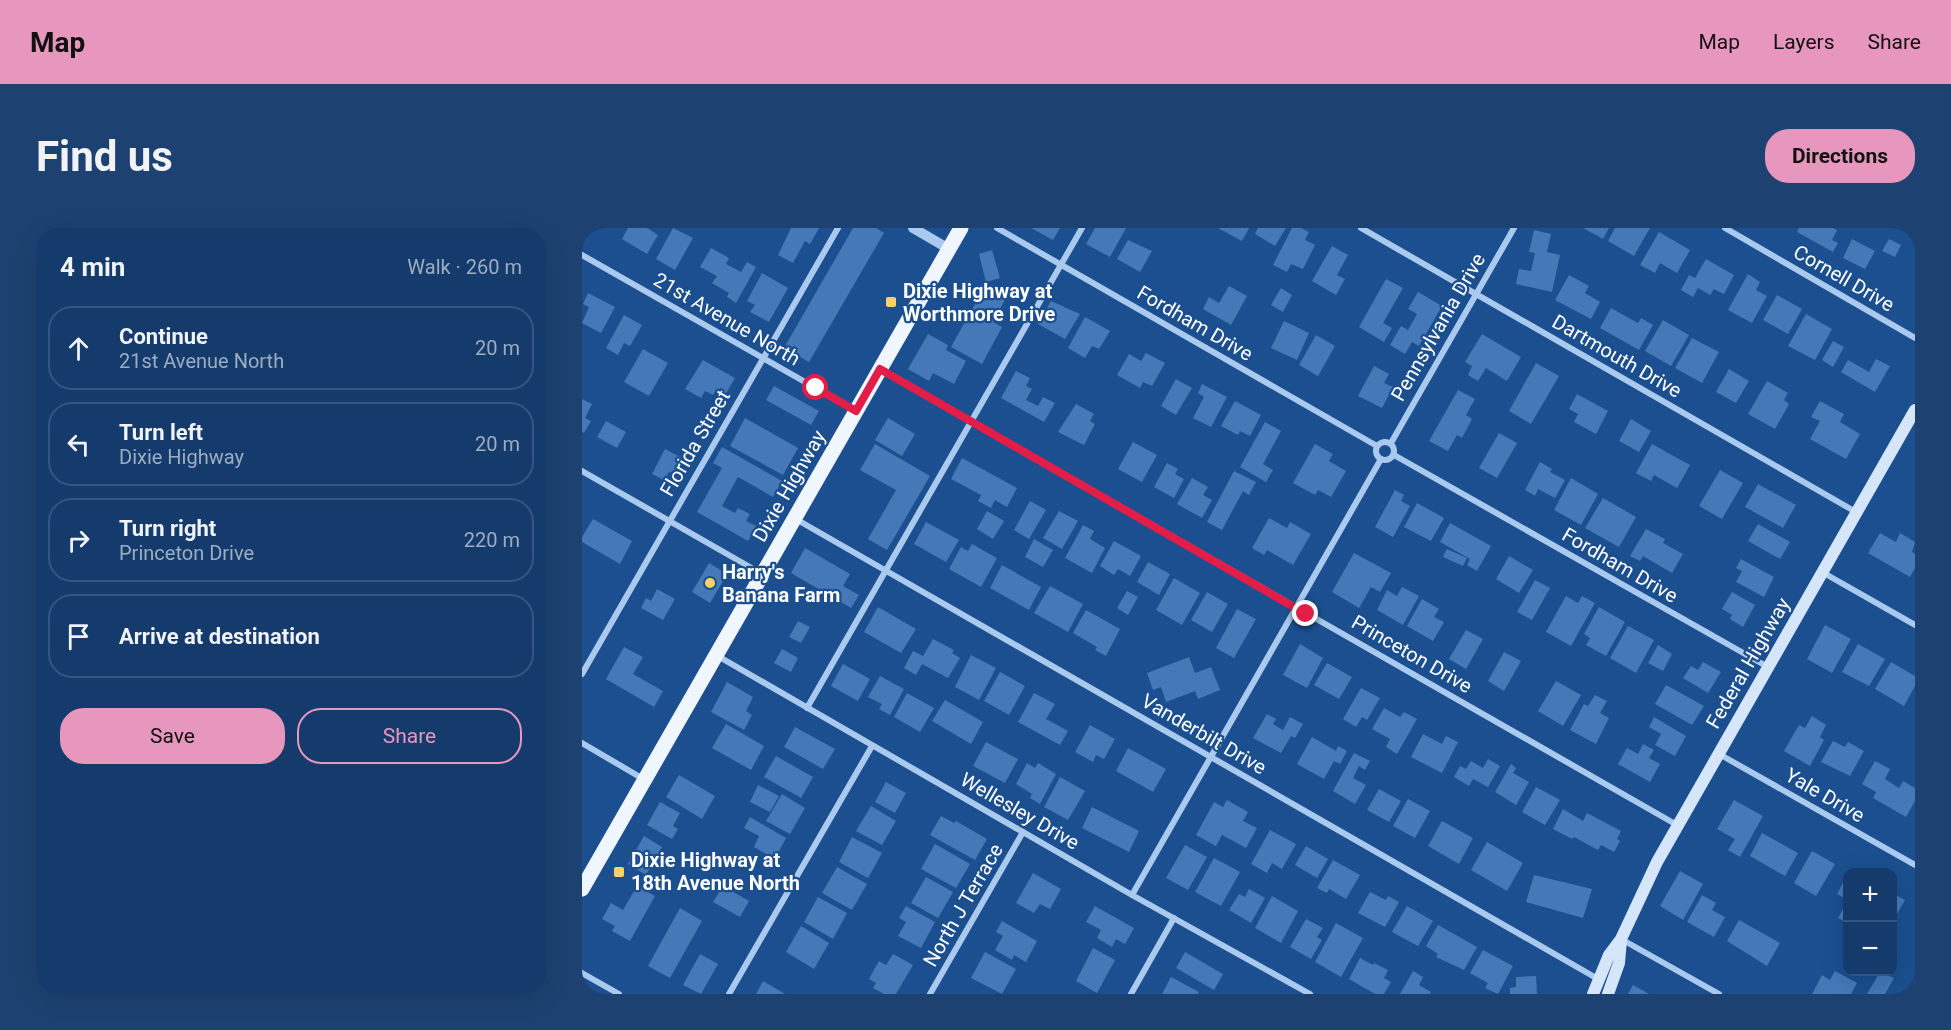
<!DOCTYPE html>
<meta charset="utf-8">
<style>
body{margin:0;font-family:Roboto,sans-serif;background:#1d4271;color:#f1f3f6}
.controls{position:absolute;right:18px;bottom:18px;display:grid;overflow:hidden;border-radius:12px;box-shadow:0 6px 24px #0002}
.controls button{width:54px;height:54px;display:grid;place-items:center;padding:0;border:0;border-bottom:2px solid #33557e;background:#143b6b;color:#f1f3f6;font:30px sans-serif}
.stop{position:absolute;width:18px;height:18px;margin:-14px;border:4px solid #e11d48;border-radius:50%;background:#fff}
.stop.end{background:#e11d48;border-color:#fff;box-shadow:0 2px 6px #0008}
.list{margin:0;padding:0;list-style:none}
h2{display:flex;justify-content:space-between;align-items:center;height:78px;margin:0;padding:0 24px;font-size:26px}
h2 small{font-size:20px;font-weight:400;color:#9dadc1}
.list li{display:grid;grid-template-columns:39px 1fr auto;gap:18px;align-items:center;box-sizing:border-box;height:84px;margin:0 12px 12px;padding:0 12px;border:2px solid #33557e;border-radius:24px}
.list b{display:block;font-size:22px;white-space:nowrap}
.list p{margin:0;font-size:20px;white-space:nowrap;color:#9dadc1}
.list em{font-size:20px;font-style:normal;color:#9dadc1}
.actions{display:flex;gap:12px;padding:18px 24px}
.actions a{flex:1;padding:14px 0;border:2px solid #e797bd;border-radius:24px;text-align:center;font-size:21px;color:#e797bd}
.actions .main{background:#e797bd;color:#111}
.icon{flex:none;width:33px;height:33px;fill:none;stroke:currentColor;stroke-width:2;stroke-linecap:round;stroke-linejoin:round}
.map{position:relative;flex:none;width:1333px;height:766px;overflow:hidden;border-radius:24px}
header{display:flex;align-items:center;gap:36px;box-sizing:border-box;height:84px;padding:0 30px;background:#e797bd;color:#111}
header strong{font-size:28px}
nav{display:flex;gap:33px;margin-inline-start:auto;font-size:21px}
.intro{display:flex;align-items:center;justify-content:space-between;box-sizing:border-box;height:144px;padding:0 36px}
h1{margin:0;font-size:42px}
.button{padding:15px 27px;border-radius:24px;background:#e797bd;color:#111;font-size:21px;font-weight:700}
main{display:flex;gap:36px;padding:0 36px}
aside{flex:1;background:#143b6b;border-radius:24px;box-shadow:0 6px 24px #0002}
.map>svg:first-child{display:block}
.building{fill:#4478b7}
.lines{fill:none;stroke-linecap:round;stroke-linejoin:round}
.minor{stroke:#a9c9ee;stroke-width:6}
.tertiary{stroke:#a9c9ee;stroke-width:10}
.secondary{stroke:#d6e6fa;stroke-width:12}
.primary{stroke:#f0f6ff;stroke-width:15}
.route{stroke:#e11d48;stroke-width:8}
.poi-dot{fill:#ffd166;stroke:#1b4f8f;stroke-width:2}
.labels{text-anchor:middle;stroke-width:4.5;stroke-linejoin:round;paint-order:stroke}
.street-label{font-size:20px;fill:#fff;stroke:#1b4f8f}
.poi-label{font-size:20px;font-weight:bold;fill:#fff;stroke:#1b4f8f;text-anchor:start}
</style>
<header>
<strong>Map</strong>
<nav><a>Map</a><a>Layers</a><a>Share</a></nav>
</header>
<div class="intro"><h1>Find us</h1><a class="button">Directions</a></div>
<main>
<aside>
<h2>4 min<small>Walk · 260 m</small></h2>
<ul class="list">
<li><svg class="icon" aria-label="ahead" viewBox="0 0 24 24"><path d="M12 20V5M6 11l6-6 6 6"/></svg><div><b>Continue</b><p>21st Avenue North</p></div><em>20 m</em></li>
<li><svg class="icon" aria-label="left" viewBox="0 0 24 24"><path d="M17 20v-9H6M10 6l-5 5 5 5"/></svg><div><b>Turn left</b><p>Dixie Highway</p></div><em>20 m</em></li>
<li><svg class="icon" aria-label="right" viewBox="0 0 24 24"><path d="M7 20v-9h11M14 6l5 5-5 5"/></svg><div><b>Turn right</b><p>Princeton Drive</p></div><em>220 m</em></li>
<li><svg class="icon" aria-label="arrive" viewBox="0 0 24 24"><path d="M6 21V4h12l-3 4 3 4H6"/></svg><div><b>Arrive at destination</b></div></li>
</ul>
<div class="actions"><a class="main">Save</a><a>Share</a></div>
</aside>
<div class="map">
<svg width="1333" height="766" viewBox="0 0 1333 766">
<rect width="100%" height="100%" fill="#1b4f8f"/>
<!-- building -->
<g class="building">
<path d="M46 0H65L76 7 65 26 40 11Z"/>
<path d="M91 0 111 10 93 42 74 31Z"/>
<path d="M209 0H237L228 16 223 13 211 35 196 27Z"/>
<path d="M271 0H294L302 5 227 134 202 120Z"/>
<path d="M449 0H478L471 12Z"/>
<path d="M513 0H544L528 29 504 16Z"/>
<path d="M636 0H667L660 13Z"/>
<path d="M676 0H704L693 18 673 6Z"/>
<path d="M710 0H719L727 4 723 12 733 17 721 41 709 36 705 44 691 37Z"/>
<path d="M1001 0H1027L1021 11Z"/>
<path d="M1033 0H1068L1052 28 1026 13Z"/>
<path d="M1217 0H1251L1255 2 1250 12 1256 15 1251 24 1215 4Z"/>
<path d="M952 2 969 6 965 24 978 27 970 64 934 56 937 41 949 43 953 25 947 24Z"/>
<path d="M1077 4 1108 22 1095 45 1078 35 1073 45 1058 37Z"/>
<path d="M1270 11 1293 23 1283 41 1261 30Z"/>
<path d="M1307 11 1319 17 1313 29 1300 23Z"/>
<path d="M546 12 570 23 558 44 535 31Z"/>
<path d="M750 18 766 27 755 47 763 51 754 67 730 53Z"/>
<path d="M129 20 147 30 144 36 159 44 165 34 174 39 154 75 145 69 147 65 130 55 135 48 118 39Z"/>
<path d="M410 22 418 50 404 54 397 26Z"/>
<path d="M1124 31 1152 47 1142 66 1132 61 1128 67 1116 60 1111 69 1099 62 1107 47 1113 50Z"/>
<path d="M180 45 206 60 187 94 168 84 173 77 165 73Z"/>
<path d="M1166 46 1178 54 1174 62 1185 68 1170 95 1146 82Z"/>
<path d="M987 47 1007 58 1003 65 1018 74 1009 91 973 72Z"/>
<path d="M804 51 821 60 801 95 810 100 802 114 777 99Z"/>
<path d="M403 58 424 70 411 94 420 99 400 136 369 119Z"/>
<path d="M647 58 665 68 649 97 621 81 627 69 637 75Z"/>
<path d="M699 60 710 67 701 84 689 77Z"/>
<path d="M836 64 860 78 837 118 830 114 823 126 808 117 819 98 826 102 835 86 826 81Z"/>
<path d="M6 65 33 79 19 105 0 95 7 79 1 76Z"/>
<path d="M1195 67 1220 81 1206 106 1181 92Z"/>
<path d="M469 73 498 86 483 111 456 96Z"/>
<path d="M1029 80 1056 95 1059 90 1071 97 1057 122 1018 100Z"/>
<path d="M1224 86 1250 101 1233 132 1206 118Z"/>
<path d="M42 87 60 97 48 118 42 115 36 127 24 120Z"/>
<path d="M503 89 528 103 517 121 510 118 503 130 486 120Z"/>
<path d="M1081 92 1107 107 1089 138 1063 123Z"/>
<path d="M702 93 727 105 715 132 689 120Z"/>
<path d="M346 106 366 117 364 122 384 133 372 156 351 145 347 153 326 141Z"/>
<path d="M900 106 939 129 925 153 904 140 896 153 886 147 890 138 883 134Z"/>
<path d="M734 107 753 118 736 148 717 137Z"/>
<path d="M1110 110 1137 124 1120 155 1093 140Z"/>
<path d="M1251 113 1262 119 1251 139 1240 132Z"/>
<path d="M61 121 86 135 67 168 42 154Z"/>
<path d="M564 125 583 135 570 158 561 154 558 160 535 147 547 126 559 133Z"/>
<path d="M1294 131 1308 138 1293 164 1259 144 1266 132 1287 144Z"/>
<path d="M121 132 153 150 143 167 134 162 131 167 123 163 119 170 103 161Z"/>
<path d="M954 135 977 148 949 196 927 183Z"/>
<path d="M792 138 807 146 802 155 811 159 800 180 776 168Z"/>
<path d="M1147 141 1167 153 1154 175 1134 164Z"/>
<path d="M434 143 448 150 444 158 450 161 444 172 456 178 461 169 473 175 462 194 419 170Z"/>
<path d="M594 151 610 160 594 187 579 178Z"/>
<path d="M1185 153 1206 165 1202 172 1207 176 1193 201 1166 186Z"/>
<path d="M620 156 645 169 629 199 611 190 622 169 616 165Z"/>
<path d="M192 158 237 183 229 197 184 172Z"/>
<path d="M876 162 893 171 884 187 890 191 880 210 875 207 866 223 847 213Z"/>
<path d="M995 166 1026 183 1014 206 992 194 996 186 987 181Z"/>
<path d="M0 171 10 176 3 190 9 193 2 205 0 204Z"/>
<path d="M653 173 679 187 668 208 658 203 656 207 639 198Z"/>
<path d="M1238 173 1262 186 1258 194 1278 206 1264 231 1228 211 1238 193 1229 189Z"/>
<path d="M494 176 512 186 508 193 513 196 502 217 476 204Z"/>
<path d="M163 190 216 220 201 247 148 218Z"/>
<path d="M306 190 333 206 320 228 293 212Z"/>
<path d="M1049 191 1069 203 1057 224 1037 213Z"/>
<path d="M24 193 44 204 35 220 15 209Z"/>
<path d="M683 194 699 203 681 236 691 242 684 254 658 239Z"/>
<path d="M917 205 935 215 915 250 897 240Z"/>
<path d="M551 214 575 227 560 254 536 241Z"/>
<path d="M293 216 348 248 305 322 286 311 314 262 278 242Z"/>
<path d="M733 216 751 226 747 233 764 243 749 269 736 262 733 267 711 255Z"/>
<path d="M1070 216 1108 237 1095 260 1072 247 1069 253 1054 245Z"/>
<path d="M140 219 200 253 191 269 156 249 140 278 153 285 156 280 168 286 164 293 174 298 166 313 115 284 140 240 131 235Z"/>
<path d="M83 221 102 231 94 247 87 244 82 252 70 246Z"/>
<path d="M380 230 435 260 425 279 413 272 409 280 396 273 399 267 369 251Z"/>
<path d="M958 234 970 241 968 244 983 252 973 270 956 261 953 268 943 262Z"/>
<path d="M585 235 596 241 593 246 602 251 592 270 572 259Z"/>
<path d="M1138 242 1161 255 1140 291 1117 278Z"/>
<path d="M652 243 674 254 667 267 661 263 640 302 625 294Z"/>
<path d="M610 250 626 259 621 267 630 272 620 290 595 276Z"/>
<path d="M989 250 1016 266 999 297 972 282Z"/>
<path d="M1176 256 1214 277 1201 300 1163 279Z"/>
<path d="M813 262 822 267 819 273 828 278 811 309 793 299Z"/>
<path d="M1021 270 1054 289 1037 319 1003 300Z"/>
<path d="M448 273 464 282 447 311 432 302Z"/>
<path d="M835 275 862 290 849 313 822 299Z"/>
<path d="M405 283 422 293 411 311 395 301Z"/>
<path d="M477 283 496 293 480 321 461 310Z"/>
<path d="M687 290 705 300 708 294 729 306 711 337 685 322 682 327 670 320Z"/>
<path d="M11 291 50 313 38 336 0 314V309Z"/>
<path d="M344 294 377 312 364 334 332 316Z"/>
<path d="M868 295 909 318 895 343 885 337 888 331 858 314Z"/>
<path d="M1176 296 1208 314 1198 331 1166 313Z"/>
<path d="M501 297 512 303 508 311 523 320 510 345 483 330Z"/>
<path d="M1064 301 1083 311 1081 315 1101 326 1090 345 1061 328 1058 333 1048 328Z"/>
<path d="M1298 305 1314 314 1318 305 1333 314 1330 324 1333 326V340L1328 349 1286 325Z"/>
<path d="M452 311 471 322 461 339 443 329Z"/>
<path d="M532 313 559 328 548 348 536 341 532 347 518 338Z"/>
<path d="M390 316 415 330 399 359 367 341 379 319 386 323Z"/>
<path d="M223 320 268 346 261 358 277 367 269 380 209 345Z"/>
<path d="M865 321 885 330 881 338 861 329Z"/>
<path d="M772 325 809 345 798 364 789 359 777 380 750 364Z"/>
<path d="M927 328 951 342 937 365 914 351Z"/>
<path d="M1159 331 1192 349 1182 369 1154 354 1160 343 1154 340Z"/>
<path d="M566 334 588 346 577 367 555 354Z"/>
<path d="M127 335 145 346 128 375 110 364Z"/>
<path d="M420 337 459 359 447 382 408 360Z"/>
<path d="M592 350 618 365 600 397 574 382Z"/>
<path d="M953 352 968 360 950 392 935 384Z"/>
<path d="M468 358 501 376 486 404 452 385Z"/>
<path d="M820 359 837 368 821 397 795 382 805 362 815 368Z"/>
<path d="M75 361 93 371 81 392 59 380 64 370 69 373Z"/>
<path d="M545 363 556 369 546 387 535 380Z"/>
<path d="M625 364 646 376 630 404 609 392Z"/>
<path d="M1150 364 1173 377 1161 399 1148 391 1150 387 1140 381Z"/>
<path d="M984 368 996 375 1000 368 1013 375 989 418 964 404Z"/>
<path d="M840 371 857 381 852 389 862 394 851 413 825 398Z"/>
<path d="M296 379 334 401 319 425 282 404Z"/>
<path d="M1017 379 1043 394 1024 428 1004 417 1008 410 1002 406Z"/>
<path d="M655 381 674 391 652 430 634 420Z"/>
<path d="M504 382 538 401 524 428 513 422 515 419 491 405Z"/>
<path d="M216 393 228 399 219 415 207 409Z"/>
<path d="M1243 397 1269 411 1250 445 1225 431Z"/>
<path d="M1046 398 1072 412 1054 445 1028 430Z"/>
<path d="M884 402 901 411 884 441 867 431Z"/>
<path d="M351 411 372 422 370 425 378 430 366 450 340 436 334 447 322 440 331 423 341 428Z"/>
<path d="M718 416 741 430 725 460 701 447Z"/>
<path d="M1276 416 1303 431 1287 458 1260 444Z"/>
<path d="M1076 417 1090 426 1081 443 1066 435Z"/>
<path d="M42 419 61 429 51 446 81 463 72 479 24 451Z"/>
<path d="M200 421 216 430 209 444 192 435Z"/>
<path d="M922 424 939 433 922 463 906 453Z"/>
<path d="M389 427 414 440 397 472 373 459Z"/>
<path d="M607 429 613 445 629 439 638 462 616 471 613 463 584 474 579 459 571 462 565 445Z"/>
<path d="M1121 434 1139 444 1126 465 1101 450 1109 438 1116 442Z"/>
<path d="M1309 434 1333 448V458L1322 478 1293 461Z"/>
<path d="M745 435 770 449 757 471 732 457Z"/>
<path d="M261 436 288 451 276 473 249 458Z"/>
<path d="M418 444 443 458 427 487 402 473Z"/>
<path d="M298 448 322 461 308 487 297 481 300 476 286 469Z"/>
<path d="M974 453 999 467 981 498 956 483Z"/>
<path d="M145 454 171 469 164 483 170 487 162 502 129 484Z"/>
<path d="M1084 457 1122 478 1110 497 1073 476Z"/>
<path d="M779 460 798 470 785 492 780 489 774 499 761 491Z"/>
<path d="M325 465 352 480 338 504 312 489Z"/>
<path d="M452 465 473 476 464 491 486 503 478 517 436 494Z"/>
<path d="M1013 467 1025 473 1018 485 1027 490 1014 516 988 502 1002 476 1006 478Z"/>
<path d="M363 472 401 494 389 516 350 493Z"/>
<path d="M802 480 818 489 822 484 835 491 815 526 804 519 808 511 790 501Z"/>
<path d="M685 486 694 491 691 496 701 502 708 489 721 496 713 510 709 508 699 525 671 510Z"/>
<path d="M1230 488 1244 497 1238 509 1242 512 1228 538 1202 523 1217 497 1223 500Z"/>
<path d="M1072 489 1104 508 1093 528 1073 517 1079 506 1067 499Z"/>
<path d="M144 496 182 518 169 542 130 520Z"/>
<path d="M508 497 533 511 522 531 514 527 511 534 493 524Z"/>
<path d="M213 499 253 521 241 541 202 519Z"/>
<path d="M841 506 860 516 864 508 876 514 860 545 829 529Z"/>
<path d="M730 509 754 523 756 518 765 523 758 536 752 533 742 551 715 536Z"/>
<path d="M1251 513 1263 519 1266 514 1282 523 1268 548 1239 534Z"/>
<path d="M404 514 436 531 423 555 391 538Z"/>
<path d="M1061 516 1072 522 1067 530 1078 536 1068 554 1036 536 1045 520 1056 526Z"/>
<path d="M546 520 584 541 571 564 534 543Z"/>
<path d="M772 525 788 533 783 542 777 538 771 550 784 557 773 576 751 563Z"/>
<path d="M194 528 231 549 219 570 182 549Z"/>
<path d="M906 531 918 538 906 559 891 551 887 558 872 549 878 538 884 541 889 533 901 540Z"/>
<path d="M1293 533 1308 541 1303 551 1317 560 1321 553 1333 560V573L1324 589 1291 570 1294 564 1280 556Z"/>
<path d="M445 535 453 540 456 535 474 546 458 576 448 570 450 566 434 556Z"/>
<path d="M929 536 934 540 931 545 947 554 934 577 913 564Z"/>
<path d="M97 547 133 568 120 591 84 569Z"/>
<path d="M478 549 503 563 486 592 462 579Z"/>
<path d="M304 554 324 565 313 585 293 574Z"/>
<path d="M176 557 197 568 188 584 168 574Z"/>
<path d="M954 559 978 572 963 597 940 584Z"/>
<path d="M797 561 819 573 807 594 785 582Z"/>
<path d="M200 566 223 580 208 606 184 593Z"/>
<path d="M826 571 848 583 833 610 811 598Z"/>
<path d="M645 572 666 584 661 593 675 600 664 620 640 607 634 618 614 607 632 574 641 579Z"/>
<path d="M1152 572 1181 588 1158 629 1146 622 1153 611 1135 601Z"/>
<path d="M78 574 98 585 91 598 96 601 90 611 65 597Z"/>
<path d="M289 578 314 593 300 617 274 603Z"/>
<path d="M510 579 557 603 547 624 500 600Z"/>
<path d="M981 581 1001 593 1005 585 1039 603 1035 611 1038 613 1032 624 1019 617 1016 622 992 609 990 611 971 601Z"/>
<path d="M359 588 372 595 374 593 405 611 393 632 348 607Z"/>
<path d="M168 589 204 610 193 631 172 619 177 608 162 600Z"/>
<path d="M860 593 891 610 877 636 846 618Z"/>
<path d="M688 602 714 616 700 641 690 635 685 645 669 636Z"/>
<path d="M1180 605 1216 625 1203 648 1168 628Z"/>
<path d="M62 608 80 619 64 647 46 636Z"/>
<path d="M270 609 300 625 286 650 257 634Z"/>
<path d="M905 614 941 635 925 663 889 642Z"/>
<path d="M353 616 388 636 374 660 339 641Z"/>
<path d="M603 617 625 629 606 662 584 650Z"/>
<path d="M724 618 746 631 735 650 713 637Z"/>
<path d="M1230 623 1253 636 1234 668 1212 655Z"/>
<path d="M632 630 658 644 639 678 613 664Z"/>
<path d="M751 632 778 647 764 671 747 661 745 665 735 660Z"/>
<path d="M255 639 285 656 270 682 240 665Z"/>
<path d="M1098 643 1121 656 1101 692 1078 678Z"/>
<path d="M451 645 479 661 468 681 458 676 452 685 434 675Z"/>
<path d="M952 647 1010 661 1001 690 944 674Z"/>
<path d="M344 649 371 664 356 690 329 675Z"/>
<path d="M1263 651 1266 652V672L1255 666Z"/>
<path d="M55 658 73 668 48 713 30 703 33 698 20 691 29 675 41 682Z"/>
<path d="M141 658 167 673 158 689 131 674Z"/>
<path d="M667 661 683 670 669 695 647 682 657 666 663 669Z"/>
<path d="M788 664 804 672 806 668 817 674 803 699 776 685Z"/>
<path d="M1312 666 1323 672 1310 695V669Z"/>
<path d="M1120 667 1134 675 1130 682 1143 689 1132 709 1105 694Z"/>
<path d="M690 668 716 683 699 715 673 700Z"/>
<path d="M236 669 265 685 251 711 222 694Z"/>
<path d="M1266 672V695L1256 690Z"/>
<path d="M324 678 353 694 339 720 316 708 324 694 317 690Z"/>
<path d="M513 678 552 700 543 716 534 711 530 719 515 710 519 702 504 694Z"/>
<path d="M825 678 851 693 836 718 810 704Z"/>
<path d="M98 680 120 693 88 750 66 738Z"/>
<path d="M724 691 741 700 735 709 740 712 729 731 708 719Z"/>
<path d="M1157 692 1198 715 1185 738 1145 713Z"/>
<path d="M420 693 455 713 444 734 432 727 430 732 413 722 421 708 414 704Z"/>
<path d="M754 695 781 710 759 749 733 734Z"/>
<path d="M856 697 895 719 882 742 854 729 856 726 844 718Z"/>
<path d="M219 698 247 715 232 741 204 724Z"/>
<path d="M511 720 533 732 515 765 494 753Z"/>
<path d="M901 722 931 738 916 766 903 760 906 755 888 745Z"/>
<path d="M403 724 434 741 420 766 389 750Z"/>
<path d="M603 724 641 746 632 762 594 740Z"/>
<path d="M118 726 136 736 119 766 101 757Z"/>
<path d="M311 726 331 737 314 766H302L291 760 294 755 287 751 297 733 304 737Z"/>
<path d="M778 730 791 737 792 735 806 742 802 750 809 754 802 766H793L767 751Z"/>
<path d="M831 743 841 749 837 757 849 764 848 766H818Z"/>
<path d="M1253 743 1275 755 1269 766H1230L1240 747 1248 752Z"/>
<path d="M1298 744 1312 750 1303 766H1285Z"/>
<path d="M954 748 955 766H928V760L934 759V749Z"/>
<path d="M589 749 617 764 616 766H580Z"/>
<path d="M181 753 203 766H174Z"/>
<path d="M1051 757 1067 766H1046Z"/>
</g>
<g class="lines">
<!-- minor -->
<g class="minor">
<path d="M415 0 795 218"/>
<path d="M779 0 1274 284"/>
<path d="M1143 0 1333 110"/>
<path d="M0 27 274 183"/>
<path d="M299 142 1095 597"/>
<circle cx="803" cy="223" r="9"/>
<path d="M809 215 932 0"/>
<path d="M812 227 1186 439"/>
<path d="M0 243 180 346"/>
<path d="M212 290 1016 751"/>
<path d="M1240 344 1333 397"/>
<path d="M134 427 550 667 728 766"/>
<path d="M0 446 256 0"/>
<path d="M225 480 500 0"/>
<path d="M0 515 63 552"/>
<path d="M1137 526 1333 637"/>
<path d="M550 667 799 231"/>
<path d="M1039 711 1137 766"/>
<path d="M0 745 37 766"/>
<path d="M147 766 290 518"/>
<path d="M348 766 441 604"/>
<path d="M549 766 592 690"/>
</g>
<!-- tertiary -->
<path class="tertiary" d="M331 0 367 21"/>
<!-- secondary -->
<g class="secondary">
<path d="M1011 766 1027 727 1039 711 1075 634 1333 182"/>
<path d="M1026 766 1037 735 1039 712"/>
</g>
<!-- primary -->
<path class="primary" d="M0 661 379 0"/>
</g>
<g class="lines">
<!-- route -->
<path class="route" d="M234 160 274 183 298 141 724 386"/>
</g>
<!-- markers -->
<g class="poi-dot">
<rect x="303" y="68" width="12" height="12" rx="3"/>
<circle cx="128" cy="355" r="6"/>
<rect x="31" y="638" width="12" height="12" rx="3"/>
</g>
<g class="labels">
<!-- street labels -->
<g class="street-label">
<text transform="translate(1262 50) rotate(30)" y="7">Cornell Drive</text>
<text transform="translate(145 91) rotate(30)" y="7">21st Avenue North</text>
<text transform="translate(613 95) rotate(30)" y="7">Fordham Drive</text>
<text transform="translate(856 99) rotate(-60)" y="7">Pennsylvania Drive</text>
<text transform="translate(1035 128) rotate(30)" y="7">Dartmouth Drive</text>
<text transform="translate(113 215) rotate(-60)" y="7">Florida Street</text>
<text transform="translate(207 258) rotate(-60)" y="7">Dixie Highway</text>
<text transform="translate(1038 337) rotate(30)" y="7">Fordham Drive</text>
<text transform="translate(830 426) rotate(30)" y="7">Princeton Drive</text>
<text transform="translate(1166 435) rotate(-60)" y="7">Federal Highway</text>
<text transform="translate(622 506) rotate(30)" y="7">Vanderbilt Drive</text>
<text transform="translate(1243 567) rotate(30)" y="7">Yale Drive</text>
<text transform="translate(438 583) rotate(30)" y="7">Wellesley Drive</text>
<text transform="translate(381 677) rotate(-60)" y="7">North J Terrace</text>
</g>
<!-- poi labels -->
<g class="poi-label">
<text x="321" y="70">Dixie Highway at<tspan x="321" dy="23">Worthmore Drive</tspan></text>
<text x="140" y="351">Harry's<tspan x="140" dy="23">Banana Farm</tspan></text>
<text x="49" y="639">Dixie Highway at<tspan x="49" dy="23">18th Avenue North</tspan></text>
</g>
</g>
</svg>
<div class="controls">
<button>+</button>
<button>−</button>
</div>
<div class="stop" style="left:234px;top:160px"></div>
<div class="stop end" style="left:724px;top:386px"></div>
</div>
</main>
